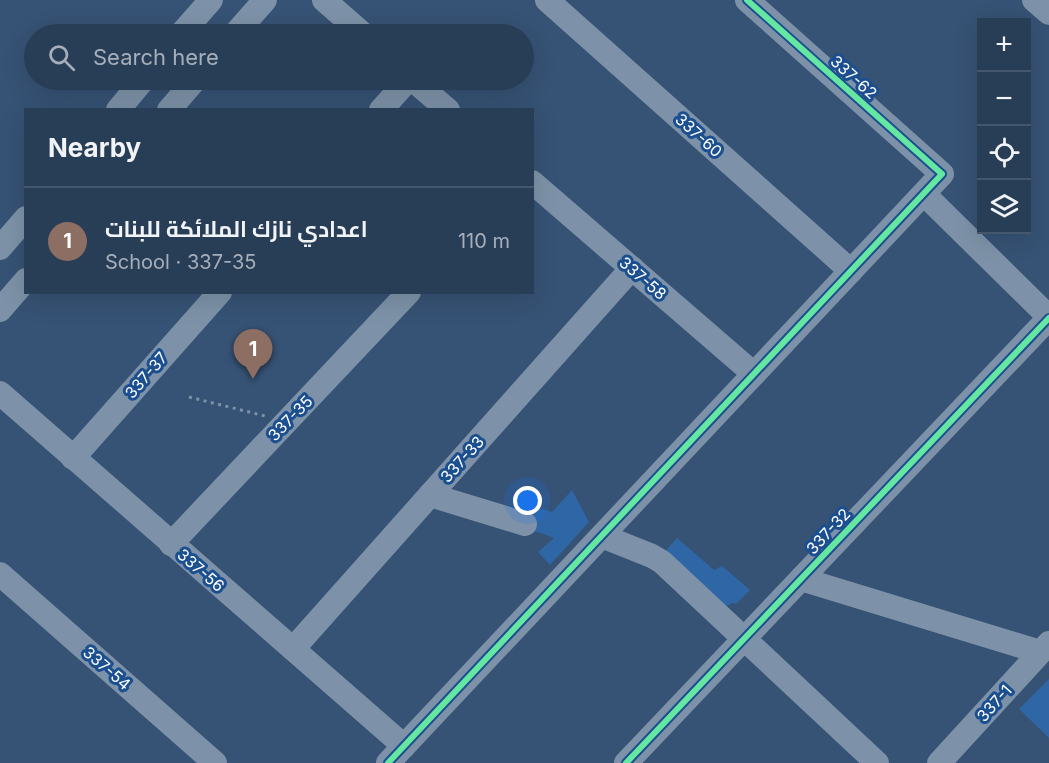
<!DOCTYPE html>
<meta charset="utf-8">
<style>
body{margin:0;font-family:Inter,Cairo,sans-serif;background:#344961;color:#f1f3f6}
.controls{position:absolute;right:18px;top:18px;display:grid;overflow:hidden;border-radius:0px;box-shadow:0 6px 24px #0002}
.controls button{width:54px;height:54px;display:grid;place-items:center;padding:0;border:0;border-bottom:2px solid #44576d;background:#283e57;color:#f1f3f6;font:30px sans-serif}
.you{position:absolute;left:528px;top:501px;width:21px;height:21px;margin:-15px;border:4px solid #fff;border-radius:50%;background:#1a73e8;box-shadow:0 0 0 9px #1a73e833}
.badge{display:grid;place-items:center;width:39px;height:39px;border-radius:50%;background:#b9c2ce;color:#fff;font-size:20px;font-weight:700}
.pin{position:absolute;translate:-50% -50px;filter:drop-shadow(0 2px 3px #0008)}
.pin::after{content:'';position:absolute;top:32px;width:21px;height:18px;background:inherit;clip-path:polygon(0 0,100% 0,50% 100%)}
.list{margin:0;padding:0;list-style:none}
h2{display:flex;justify-content:space-between;align-items:center;height:78px;margin:0;padding:0 24px;font-size:26px}
h2 small{font-size:20px;font-weight:400;color:#a5aeba}
.list li{display:grid;grid-template-columns:39px 1fr auto;gap:18px;align-items:center;box-sizing:border-box;height:108px;padding:0 24px;border-top:2px solid #44576d}
.list b{display:block;font-size:22px;white-space:nowrap}
.list p{margin:0;font-size:20px;white-space:nowrap;color:#a5aeba}
.list em{font-size:20px;font-style:normal;color:#a5aeba}
.icon{flex:none;width:33px;height:33px;fill:none;stroke:currentColor;stroke-width:2;stroke-linecap:round;stroke-linejoin:round}
.map{position:relative;flex:none;width:1049px;height:763px;overflow:hidden}
.search{position:absolute;background:#283e57;box-shadow:0 6px 24px #0002;left:24px;top:24px;width:510px;height:66px;display:flex;align-items:center;gap:15px;box-sizing:border-box;padding:0 21px;border-radius:33px;color:#a5aeba;font-size:22px}
.panel{position:absolute;background:#283e57;box-shadow:0 6px 24px #0002;left:24px;top:108px;width:510px;height:186px;border-radius:0px}
.map>svg:first-child{display:block}
.green{fill:#2f66a5}
.lines{fill:none;stroke-linecap:round;stroke-linejoin:round}
.path{stroke:#7d92a8;stroke-width:3;stroke-dasharray:3 4.5;stroke-linecap:butt}
.minor{stroke:#7d92a8;stroke-width:24}
.cycleway-casing{stroke:#1b4f8f;stroke-width:10}
.cycleway{stroke:#66e7a1;stroke-width:6}
.labels{text-anchor:middle;stroke-width:6;stroke-linejoin:round;paint-order:stroke}
.street-label{font-size:16px;fill:#fff;stroke:#1b4f8f}
</style>
<div class="map">
<svg width="1049" height="763" viewBox="0 0 1049 763">
<rect width="100%" height="100%" fill="#365274"/>
<!-- green -->
<g class="green">
<path d="M572 490 589 522 550 565 538 552 554 538 529 529 535 507 552 512Z"/>
<path d="M677 538 714 570 722 566 750 590 736 604 732 603 725 607 661 556Z"/>
<path d="M1049 679V738L1019 709Z"/>
</g>
<g class="lines">
<!-- path -->
<path class="path" d="M189 397 265 416"/>
<!-- minor -->
<g class="minor">
<path d="M324 0 363 34"/>
<path d="M547 0 851 271"/>
<path d="M1034 0 1049 13"/>
<path d="M181 34 211 0"/>
<path d="M235 34 265 0"/>
<path d="M413 80 448 110"/>
<path d="M118 110 143 80"/>
<path d="M169 110 195 80"/>
<path d="M381 110 408 80"/>
<path d="M532 182 754 374"/>
<path d="M924 194 1049 317"/>
<path d="M0 248 26 218"/>
<path d="M0 310 26 280"/>
<path d="M0 393 404 746"/>
<path d="M73 458 220 292"/>
<path d="M430 495 525 524"/>
<path d="M602 536 652 556 662 562 877 763"/>
<path d="M171 544 409 292"/>
<path d="M0 574 215 763"/>
<path d="M801 579 1040 652"/>
<path d="M293 649 632 268"/>
<path d="M388 763 942 174 747 0"/>
<path d="M626 763 1049 318"/>
<path d="M939 763 1049 643"/>
</g>
<defs>
<g id="cycleway">
<path d="M388 763 942 174 747 0"/>
<path d="M626 763 1049 318"/>
</g>
</defs>
<!-- cycleway casing -->
<use href="#cycleway" class="cycleway-casing"/>
<!-- cycleway -->
<use href="#cycleway" class="cycleway"/>
</g>
<g class="labels">
<!-- street labels -->
<g class="street-label">
<text transform="translate(854 77) rotate(42)" y="6">337-62</text>
<text transform="translate(699 135) rotate(42)" y="6">337-60</text>
<text transform="translate(643 278) rotate(41)" y="6">337-58</text>
<text transform="translate(146 375) rotate(-49)" y="6">337-37</text>
<text transform="translate(290 418) rotate(-46)" y="6">337-35</text>
<text transform="translate(462 459) rotate(-48)" y="6">337-33</text>
<text transform="translate(828 531) rotate(-47)" y="6">337-32</text>
<text transform="translate(201 570) rotate(41)" y="6">337-56</text>
<text transform="translate(107 668) rotate(41)" y="6">337-54</text>
<text transform="translate(994 703) rotate(-48)" y="6">337-1</text>
</g>
</g>
</svg>
<div class="controls">
<button>+</button>
<button>−</button>
<button><svg class="icon" aria-label="locate" viewBox="0 0 24 24"><circle cx="12" cy="12" r="6"/><path d="M12 2v4M12 18v4M2 12h4M18 12h4"/></svg></button>
<button><svg class="icon" aria-label="layers" viewBox="0 0 24 24"><path d="M12 4l9 5-9 5-9-5zM3 14l9 5 9-5"/></svg></button>
</div>
<div class="you"></div>
<div class="pin badge" style="left:253px;top:379px;background:#8d6e63">1</div>
<div class="search"><svg class="icon" aria-label="search" viewBox="0 0 24 24"><circle cx="10" cy="10" r="6"/><path d="M15 15l6 6"/></svg>Search here</div>
<section class="panel">
<h2>Nearby<small></small></h2>
<ul class="list">
<li><span class="badge" style="background:#8d6e63">1</span><div><b>اعدادي نازك الملائكة للبنات</b><p>School · 337-35</p></div><em>110 m</em></li>
</ul>
</section>
</div>
